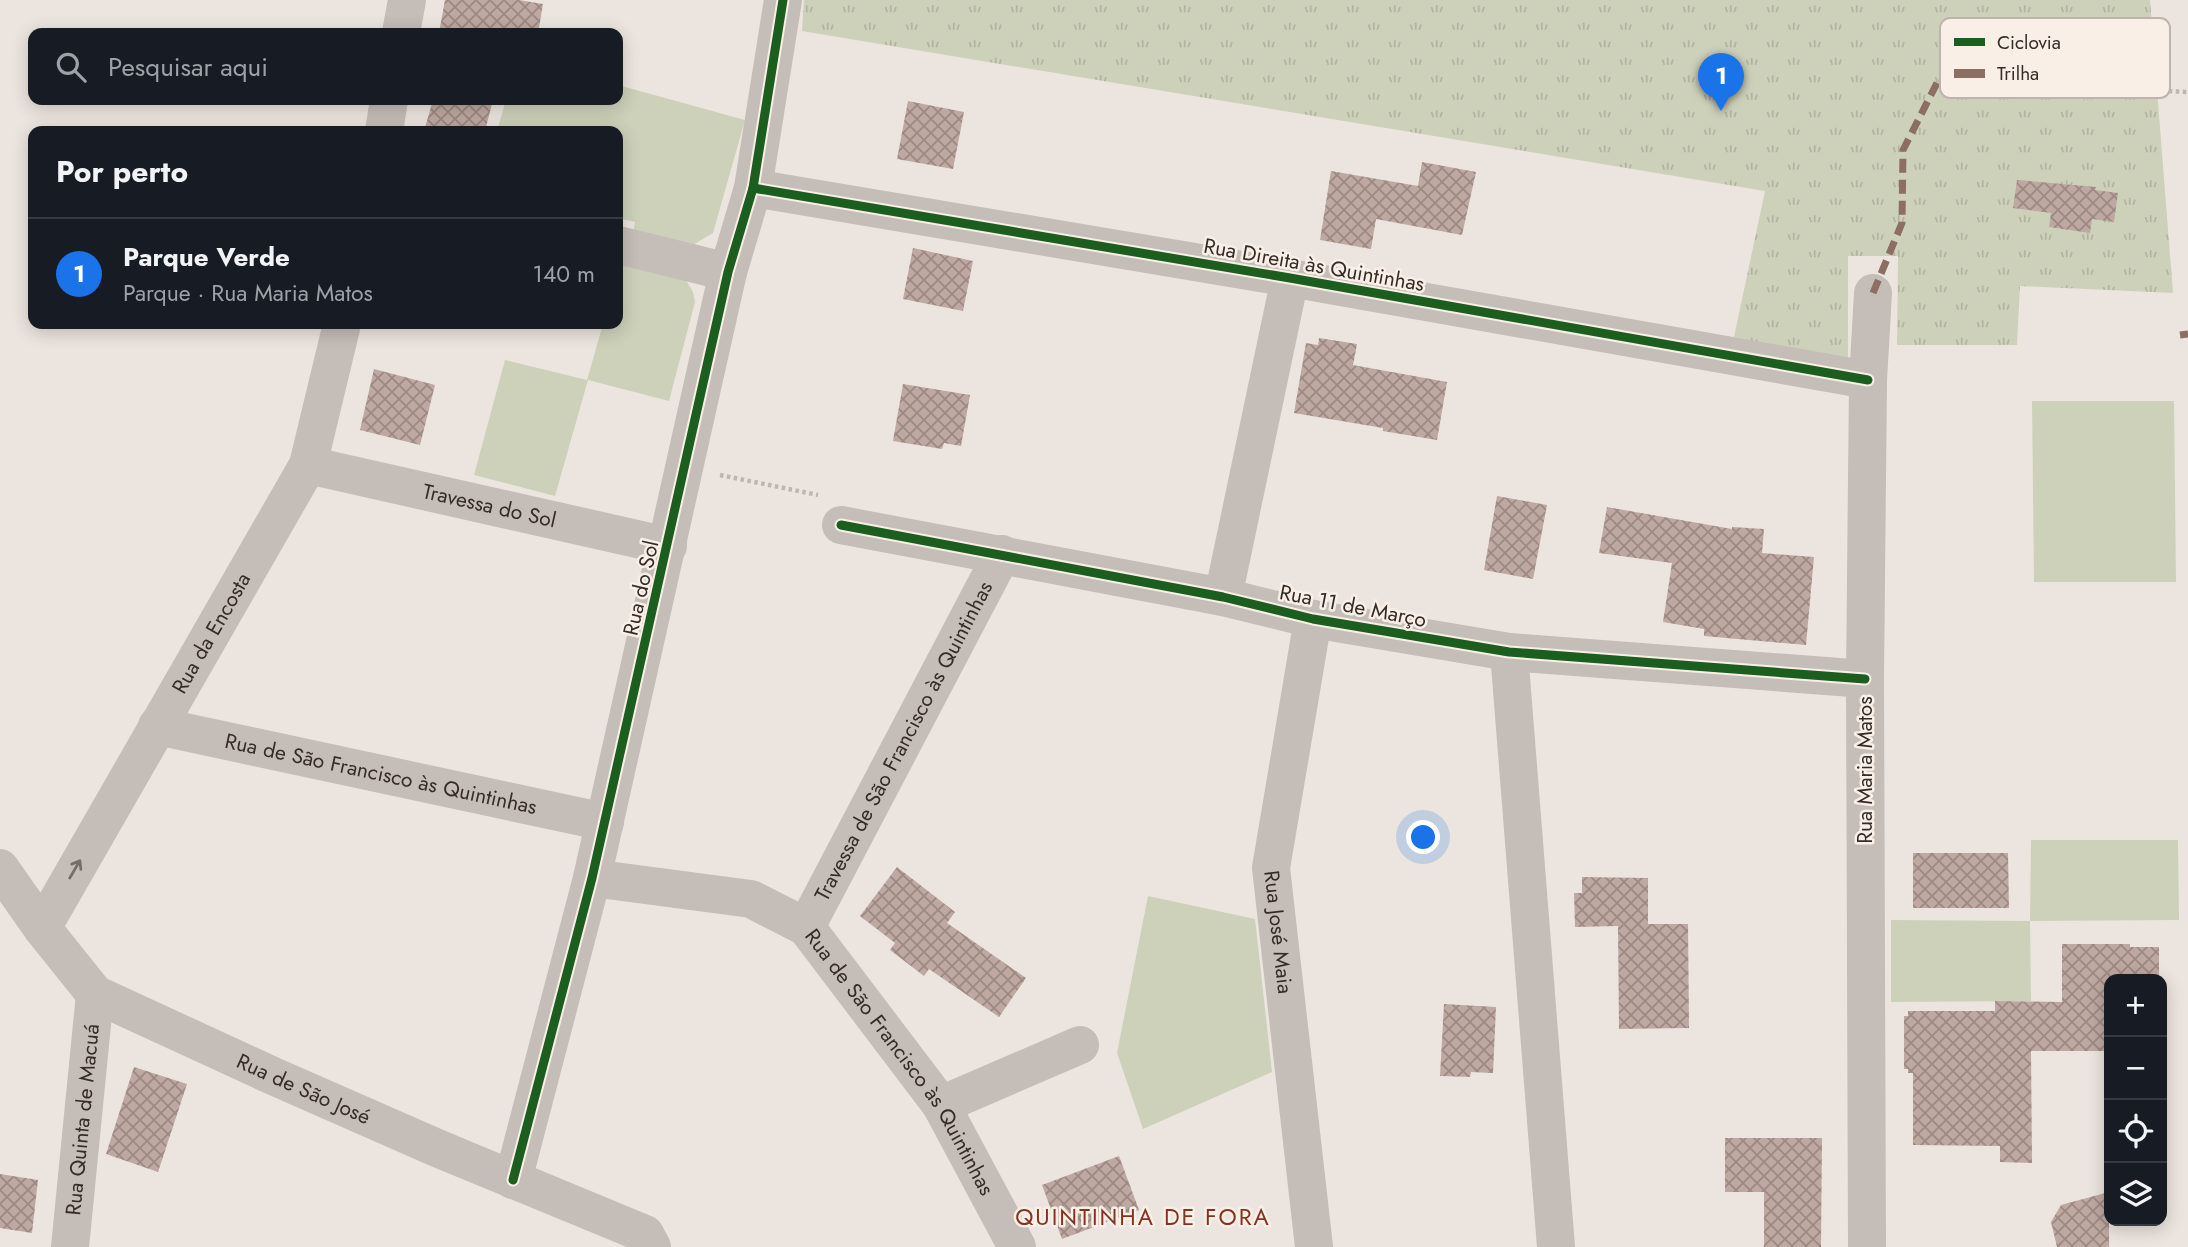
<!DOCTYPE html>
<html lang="pt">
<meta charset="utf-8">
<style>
body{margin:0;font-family:Jost,sans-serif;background:#242831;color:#f1f3f6}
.controls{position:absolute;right:21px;bottom:21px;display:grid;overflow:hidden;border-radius:14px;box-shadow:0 4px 18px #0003}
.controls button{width:63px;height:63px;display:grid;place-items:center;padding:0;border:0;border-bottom:2px solid #363941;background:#171b24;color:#f1f3f6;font:35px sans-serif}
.you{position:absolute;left:1424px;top:838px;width:24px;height:24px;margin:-18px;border:5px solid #fff;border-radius:50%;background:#1a73e8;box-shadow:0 0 0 10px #1a73e833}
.badge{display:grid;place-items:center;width:46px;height:46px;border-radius:50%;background:#1a73e8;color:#fff;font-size:23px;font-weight:700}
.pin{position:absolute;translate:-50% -58px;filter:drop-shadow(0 2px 4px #0008)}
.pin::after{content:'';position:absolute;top:37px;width:24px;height:21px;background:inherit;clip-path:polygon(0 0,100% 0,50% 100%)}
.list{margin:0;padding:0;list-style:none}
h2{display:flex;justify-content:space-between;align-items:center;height:91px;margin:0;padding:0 28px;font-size:30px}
h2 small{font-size:23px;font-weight:400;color:#9ea1a6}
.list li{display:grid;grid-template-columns:46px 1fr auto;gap:21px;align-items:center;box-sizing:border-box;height:112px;padding:0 28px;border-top:2px solid #363941}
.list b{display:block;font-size:26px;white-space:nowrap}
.list p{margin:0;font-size:23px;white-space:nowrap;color:#9ea1a6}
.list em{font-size:23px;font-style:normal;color:#9ea1a6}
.icon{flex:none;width:38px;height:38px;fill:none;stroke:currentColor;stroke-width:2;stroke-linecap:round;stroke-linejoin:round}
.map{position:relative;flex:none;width:2188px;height:1247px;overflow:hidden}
.search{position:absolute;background:#171b24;box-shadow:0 4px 18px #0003;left:28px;top:28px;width:595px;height:77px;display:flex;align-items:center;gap:18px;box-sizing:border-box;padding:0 24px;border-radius:14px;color:#9ea1a6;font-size:26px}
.panel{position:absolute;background:#171b24;box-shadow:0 4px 18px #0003;left:28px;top:126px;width:595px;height:203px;border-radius:14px}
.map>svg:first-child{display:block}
.grass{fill:#ced1b9}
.park{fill:url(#park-tufts)}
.building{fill:url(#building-cross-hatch)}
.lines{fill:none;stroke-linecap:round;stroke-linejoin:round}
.path{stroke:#bdb6b1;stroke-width:4.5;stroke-dasharray:3.5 3.5;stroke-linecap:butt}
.street{stroke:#c5bdb8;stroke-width:38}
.quiet{stroke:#8d6e63;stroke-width:7;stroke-dasharray:14 7;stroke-linecap:butt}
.cycleway-casing{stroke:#f9efe6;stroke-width:13}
.cycleway{stroke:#1b5e20;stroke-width:9}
.oneway{stroke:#766d68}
.labels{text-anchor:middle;stroke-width:5;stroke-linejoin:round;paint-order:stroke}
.street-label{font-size:21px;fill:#352b27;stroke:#f9efe6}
.neighbourhood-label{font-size:23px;letter-spacing:2px;fill:#843321;stroke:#f9efe6}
.key{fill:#f9efe6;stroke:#beb4ad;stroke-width:2}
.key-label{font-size:19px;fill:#352b27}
</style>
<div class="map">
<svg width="2188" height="1247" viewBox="0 0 2188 1247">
<defs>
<pattern id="park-tufts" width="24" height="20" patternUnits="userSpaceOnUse" patternTransform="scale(1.75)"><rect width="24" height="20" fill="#ced1b9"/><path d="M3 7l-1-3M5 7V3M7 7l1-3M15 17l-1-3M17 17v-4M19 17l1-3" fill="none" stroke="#b2b49f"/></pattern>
<pattern id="building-cross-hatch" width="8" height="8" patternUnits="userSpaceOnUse" patternTransform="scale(1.75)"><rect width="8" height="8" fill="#bfa8a1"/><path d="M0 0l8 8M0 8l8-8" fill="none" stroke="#9c8983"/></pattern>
</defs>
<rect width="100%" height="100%" fill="#ece5df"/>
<!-- grass -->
<g class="grass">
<path d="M618 85 745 120 713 233 691 246 633 232 635 222 618 218V131H497L506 100H618Z"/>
<path d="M620 261 684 277 693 292 695 302 669 401 588 380 555 496 474 475 505 360 587 380 603 324H618V272Z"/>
<path d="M2032 401H2174L2176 582H2034Z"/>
<path d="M2031 840H2178L2179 920 2030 921 2031 1001 1891 1002V920L2030 921Z"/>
<path d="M1148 896 1255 919 1272 1072 1143 1129 1117 1053Z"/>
</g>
<!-- park -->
<path class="park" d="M804 0H2150L2173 293 2020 286 2017 345H1897L1898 256H1848V361L1734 337 1765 191 802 31Z"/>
<!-- building -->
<g class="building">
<path d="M445 0H519L543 4 538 33H439Z"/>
<path d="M433 100H493L485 131H424Z"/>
<path d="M908 101 964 112 953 169 897 159Z"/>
<path d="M1422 162 1476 172 1462 235 1376 219 1371 249 1320 240 1331 171 1418 186Z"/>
<path d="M2017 180 2096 187 2095 190 2118 193 2114 222 2092 219 2090 233 2049 227 2051 213 2013 208Z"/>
<path d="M913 248 973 261 963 311 903 299Z"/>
<path d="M1319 338 1357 344 1353 365 1447 382 1437 440 1383 431V428L1294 413 1306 343 1318 345Z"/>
<path d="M374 369 435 385 420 445 360 430Z"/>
<path d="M903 384 970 395 961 446 944 443 942 449 893 441Z"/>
<path d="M1497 496 1547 505 1533 579 1484 570Z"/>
<path d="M1607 507 1732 529V527L1764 529 1762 553 1814 557 1806 645 1704 636V629L1663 622 1672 563 1599 553Z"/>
<path d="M1913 853H2008L2009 908H1913Z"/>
<path d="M897 867 955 912 947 923 1026 978 999 1017 929 969 924 976 890 950 895 943 860 916Z"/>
<path d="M1582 877 1648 878V924H1688L1689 1028 1619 1029 1618 926 1575 927 1574 893H1582Z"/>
<path d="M2062 944H2130V947H2159V979H2109V1051H2031L2032 1163 2000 1162V1146L1913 1145V1073H1908V1069H1904V1016H1908V1011H1995V1001L2062 1002Z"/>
<path d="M1444 1004 1496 1007 1493 1073 1471 1072 1470 1077 1440 1076Z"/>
<path d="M134 1067 187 1084 158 1172 106 1154Z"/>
<path d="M1725 1138H1822L1821 1247H1764V1192H1725Z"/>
<path d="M1119 1156 1139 1210 1062 1239 1042 1185Z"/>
<path d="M0 1174 38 1180 32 1233 0 1228Z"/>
<path d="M2109 1192V1247H2057L2051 1222 2061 1205Z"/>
</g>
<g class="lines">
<!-- path -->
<g class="path">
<path d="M1938 81 2188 92"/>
<path d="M720 475 818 495"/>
</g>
<!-- street -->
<g class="street">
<path d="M401 33 407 0"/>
<path d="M384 131 389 100"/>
<path d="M753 188 1290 278 1868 380"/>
<path d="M618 245 728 272"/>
<path id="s1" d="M308 465 668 546"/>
<path d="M841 525 1223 597 1313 619 1509 652 1865 679"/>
<path d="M1223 597 1290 278"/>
<path id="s2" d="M1313 619 1271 868 1314 1247"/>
<path d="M1509 652 1556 1247"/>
<path id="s3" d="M157 726 605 822"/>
<path id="s4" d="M0 868 42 928 95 994 273 1076 437 1148 645 1234 652 1247"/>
<path id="s5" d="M592 878 751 899 806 927 941 1105 1017 1247"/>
<path id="s6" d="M806 927 1002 554"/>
<path id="s7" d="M42 928 308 465 342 324"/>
<path d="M941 1105 1080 1045"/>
<path d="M513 1180 592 878 728 272 753 188 783 0"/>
<path id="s8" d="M70 1247 95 994"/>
<path d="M1867 1247 1865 679 1868 380 1873 293"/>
</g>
<!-- quiet -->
<g class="quiet">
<path d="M1873 293 1902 223 1903 150 1938 81"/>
<path d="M2180 335 2188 334"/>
</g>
<defs>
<g id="cycleway">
<path d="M753 188 1290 278 1868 380"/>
<path d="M841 525 1223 597 1313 619 1509 652 1865 679"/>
<path d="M513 1180 592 878 728 272 753 188 783 0"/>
</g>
</defs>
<!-- cycleway casing -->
<use href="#cycleway" class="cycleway-casing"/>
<!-- cycleway -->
<use href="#cycleway" class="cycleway"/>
</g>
<!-- one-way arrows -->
<defs><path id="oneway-shaft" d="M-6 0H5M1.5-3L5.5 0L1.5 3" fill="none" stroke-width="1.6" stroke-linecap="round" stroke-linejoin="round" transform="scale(1.75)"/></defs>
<use class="oneway" href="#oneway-shaft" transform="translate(75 869) rotate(-60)"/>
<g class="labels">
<!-- street labels -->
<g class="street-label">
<text transform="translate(1314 265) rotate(10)" y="7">Rua Direita às Quintinhas</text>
<text dy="7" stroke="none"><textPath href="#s1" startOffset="186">Travessa do Sol</textPath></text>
<text transform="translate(641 588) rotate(-77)" y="7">Rua do Sol</text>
<text transform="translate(1353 606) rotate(11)" y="7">Rua 11 de Março</text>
<text dy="7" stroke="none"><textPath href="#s7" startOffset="340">Rua da Encosta</textPath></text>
<text dy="7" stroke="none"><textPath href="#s6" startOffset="210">Travessa de São Francisco às Quintinhas</textPath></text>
<text transform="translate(1865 770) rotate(-90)" y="7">Rua Maria Matos</text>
<text dy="7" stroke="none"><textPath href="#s3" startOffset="229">Rua de São Francisco às Quintinhas</textPath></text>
<text dy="7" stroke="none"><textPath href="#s2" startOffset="317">Rua José Maia</textPath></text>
<text dy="7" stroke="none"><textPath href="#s5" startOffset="387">Rua de São Francisco às Quintinhas</textPath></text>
<text dy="7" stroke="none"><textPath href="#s4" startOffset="387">Rua de São José</textPath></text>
<text dy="7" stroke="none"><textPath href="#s8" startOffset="128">Rua Quinta de Macuá</textPath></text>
</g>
<!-- neighbourhood labels -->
<g class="neighbourhood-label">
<text x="1143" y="1225">QUINTINHA DE FORA</text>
</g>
</g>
<!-- legend -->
<rect x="1940" y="18" width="230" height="80" rx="10" class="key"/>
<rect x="1954" y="38" width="31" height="8" fill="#1b5e20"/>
<rect x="1954" y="69" width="31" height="9" fill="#8d6e63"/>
<g class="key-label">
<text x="1997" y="49">Ciclovia</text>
<text x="1997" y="80">Trilha</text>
</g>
</svg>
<div class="controls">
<button>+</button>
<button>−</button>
<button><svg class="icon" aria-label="locate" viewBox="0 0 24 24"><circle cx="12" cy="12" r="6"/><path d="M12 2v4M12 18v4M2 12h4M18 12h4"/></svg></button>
<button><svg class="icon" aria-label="layers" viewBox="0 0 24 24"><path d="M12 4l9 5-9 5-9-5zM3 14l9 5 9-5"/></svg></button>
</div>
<div class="you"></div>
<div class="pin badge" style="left:1721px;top:111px">1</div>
<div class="search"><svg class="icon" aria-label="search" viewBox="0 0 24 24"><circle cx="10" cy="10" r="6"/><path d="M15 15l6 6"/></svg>Pesquisar aqui</div>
<section class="panel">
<h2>Por perto<small></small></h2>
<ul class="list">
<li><span class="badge">1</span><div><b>Parque Verde</b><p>Parque · Rua Maria Matos</p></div><em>140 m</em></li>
</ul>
</section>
</div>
